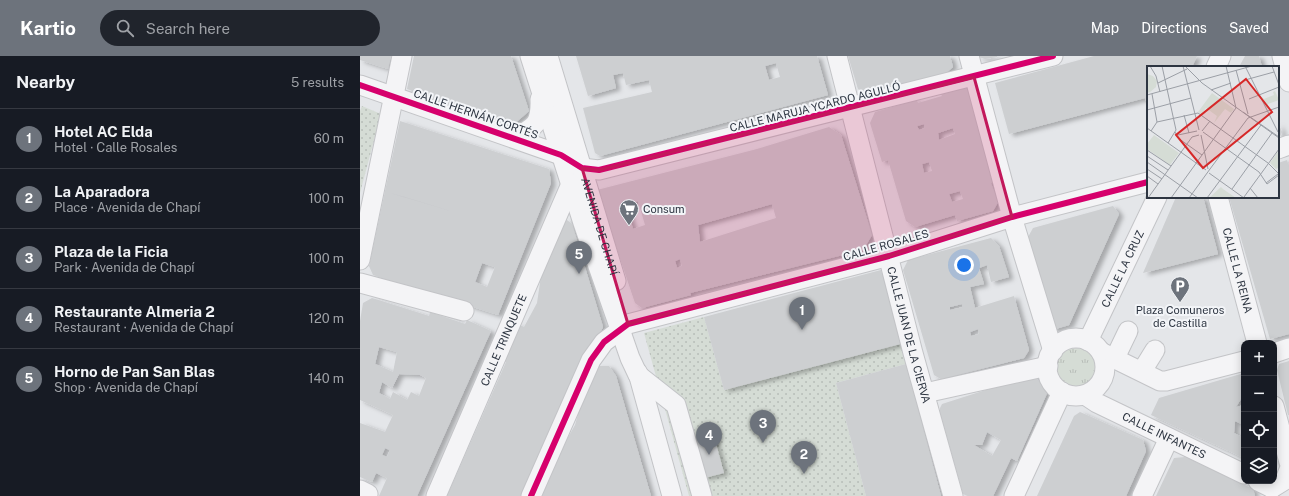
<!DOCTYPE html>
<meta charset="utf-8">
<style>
body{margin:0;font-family:"Public Sans",sans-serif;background:#20242c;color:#f1f3f6}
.controls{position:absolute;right:12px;bottom:12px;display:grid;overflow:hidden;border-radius:8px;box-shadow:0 2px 10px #0003}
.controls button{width:36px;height:36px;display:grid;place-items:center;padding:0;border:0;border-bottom:1px solid #363941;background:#171b24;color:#f1f3f6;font:20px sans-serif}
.you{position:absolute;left:604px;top:209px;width:14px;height:14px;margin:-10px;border:3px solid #fff;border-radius:50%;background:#1a73e8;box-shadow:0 0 0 6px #1a73e833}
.badge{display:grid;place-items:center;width:26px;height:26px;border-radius:50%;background:#6d737c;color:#fff;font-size:13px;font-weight:700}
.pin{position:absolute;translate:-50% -33px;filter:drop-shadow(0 1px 2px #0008)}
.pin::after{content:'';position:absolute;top:21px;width:14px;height:12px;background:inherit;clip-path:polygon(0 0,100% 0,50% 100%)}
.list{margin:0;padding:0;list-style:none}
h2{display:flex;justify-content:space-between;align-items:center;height:52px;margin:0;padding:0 16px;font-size:17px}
h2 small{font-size:13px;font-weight:400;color:#9ea1a6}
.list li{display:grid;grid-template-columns:26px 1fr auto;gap:12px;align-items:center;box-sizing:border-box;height:60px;padding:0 16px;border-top:1px solid #363941}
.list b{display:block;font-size:15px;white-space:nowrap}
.list p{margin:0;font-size:13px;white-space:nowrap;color:#9ea1a6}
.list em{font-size:13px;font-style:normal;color:#9ea1a6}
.icon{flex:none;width:22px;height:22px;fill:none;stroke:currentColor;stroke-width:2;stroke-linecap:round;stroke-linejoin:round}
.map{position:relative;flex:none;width:929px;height:440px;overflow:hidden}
header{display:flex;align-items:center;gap:24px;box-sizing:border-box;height:56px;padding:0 20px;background:#6d737c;color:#fff}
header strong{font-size:19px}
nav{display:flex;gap:22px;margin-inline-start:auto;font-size:14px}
.search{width:280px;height:36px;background:#20242c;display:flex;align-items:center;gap:10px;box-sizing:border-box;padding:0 14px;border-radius:22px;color:#9ea1a6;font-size:15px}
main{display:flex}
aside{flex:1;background:#171b24}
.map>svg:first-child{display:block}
.grass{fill:url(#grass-tufts)}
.park{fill:url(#park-dots)}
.building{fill:#cdcfd1;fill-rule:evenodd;filter:url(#shadow)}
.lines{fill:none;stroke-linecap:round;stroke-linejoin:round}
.minor-casing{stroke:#c3c4c7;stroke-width:21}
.minor{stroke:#f4f4f6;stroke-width:19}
.cycleway-casing{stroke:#f3f5f8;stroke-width:8}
.cycleway{stroke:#d6006c;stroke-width:6}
.marked{fill:#c2185b;fill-opacity:0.2;stroke:#c2185b;stroke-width:3;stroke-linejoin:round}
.labels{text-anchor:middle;stroke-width:4;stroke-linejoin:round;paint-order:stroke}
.street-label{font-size:11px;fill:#2d3541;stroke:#f3f5f8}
.poi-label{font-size:11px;fill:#2d3541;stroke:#f3f5f8;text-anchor:start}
.inset-road{fill:none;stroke:#9b9fa6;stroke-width:1}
.view{fill:#d62828;fill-opacity:0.15;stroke:#d62828;stroke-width:2}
.inset-edge{fill:none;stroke:#2d3541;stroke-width:2}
</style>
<header>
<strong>Kartio</strong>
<div class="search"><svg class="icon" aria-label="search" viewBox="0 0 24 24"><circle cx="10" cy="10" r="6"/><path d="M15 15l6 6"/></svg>Search here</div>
<nav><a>Map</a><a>Directions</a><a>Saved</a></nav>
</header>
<main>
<aside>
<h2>Nearby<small>5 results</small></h2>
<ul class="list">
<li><span class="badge">1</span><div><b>Hotel AC Elda</b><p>Hotel · Calle Rosales</p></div><em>60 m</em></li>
<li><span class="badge">2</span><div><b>La Aparadora</b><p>Place · Avenida de Chapí</p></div><em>100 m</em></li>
<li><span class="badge">3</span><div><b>Plaza de la Ficia</b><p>Park · Avenida de Chapí</p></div><em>100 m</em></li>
<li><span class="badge">4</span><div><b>Restaurante Almeria 2</b><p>Restaurant · Avenida de Chapí</p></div><em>120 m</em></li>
<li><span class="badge">5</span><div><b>Horno de Pan San Blas</b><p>Shop · Avenida de Chapí</p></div><em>140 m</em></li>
</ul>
</aside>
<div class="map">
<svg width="929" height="440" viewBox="0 0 929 440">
<defs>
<pattern id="grass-tufts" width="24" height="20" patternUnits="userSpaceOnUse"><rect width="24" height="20" fill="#d5dcd5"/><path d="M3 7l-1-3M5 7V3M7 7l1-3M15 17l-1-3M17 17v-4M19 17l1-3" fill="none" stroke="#b7bdb8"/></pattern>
<pattern id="park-dots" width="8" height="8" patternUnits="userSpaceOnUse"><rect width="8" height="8" fill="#d5dcd5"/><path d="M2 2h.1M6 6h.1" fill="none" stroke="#b7bdb8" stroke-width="1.8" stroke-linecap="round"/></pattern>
<filter id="shadow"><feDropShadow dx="4.5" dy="2.5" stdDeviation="2" flood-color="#0004"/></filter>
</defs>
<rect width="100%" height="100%" fill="#e4e6e9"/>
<!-- grass -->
<circle class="grass" cx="716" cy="312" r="20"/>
<!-- park -->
<g class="park">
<path d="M2 50 21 58 0 137V55Z"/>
<path d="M344 261 364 334 540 288 546 308 476 327 506 440H329L284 277Z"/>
</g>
<!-- building -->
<g class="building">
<path d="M0 0H31L28 13 0 4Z"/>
<path d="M54 0H151L169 55 153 69 47 33Z"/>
<path d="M216 0H457L468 39 240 100 235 97 223 52 292 36 289 24 266 29 263 17 253 19 256 32 228 40ZM416 7 420 21 409 24 405 10Z"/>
<path d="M488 0H590L593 11 586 17 505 38 498 33Z"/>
<path d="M616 0H637V1L625 3Z"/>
<path d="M734 0H837L832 11H788V50L785 42 649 78 635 27Z"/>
<path d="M885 0H899L902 11H879Z"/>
<path d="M603 29 612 35 634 126 631 127 638 146 633 155 597 165 595 159 555 171 546 165 528 104 522 106 510 67 515 56 557 44 558 47 582 40 580 37ZM564 68 565 72 559 74 557 70ZM593 72 595 78 579 84 578 77ZM569 106 572 115 564 117 562 108ZM600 135 603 143 592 146 589 138Z"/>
<path d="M40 65 189 113 191 127 138 259 13 219 9 210ZM30 137 45 141 94 156ZM122 207 135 211 127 231 115 226Z"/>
<path d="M918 67 922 76 918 85Z"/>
<path d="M469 71 481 79 512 179 503 194 330 237 331 239 282 252 275 247 237 134 397 93ZM278 145 285 169 273 173 266 149ZM412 148 416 162 340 186 338 169ZM320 203 322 210 317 212 315 205Z"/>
<path d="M927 104 929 111V278L910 283 869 141H918V107Z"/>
<path d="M816 141H843L858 198 783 217Z"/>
<path d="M753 150 759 158 709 269 692 274 667 183 673 172Z"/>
<path d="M207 164 212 168 243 271 163 440H87L146 306 143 305 158 268 164 271 177 247 181 220 204 165Z"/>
<path d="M631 182 639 190 649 221 631 226 627 209 619 212 624 228 610 231 615 252 654 240 669 294 664 302 581 323 574 319 543 214 548 204ZM602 248 603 251 590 254V251ZM618 273 619 278 611 280 610 276Z"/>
<path d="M521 214 540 288 364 334 344 261Z"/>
<path d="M12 242 69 260 70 256 105 268 107 264 131 275 57 440H19L27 422 16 417 12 426 0 421V367L25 376 33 359 0 344V265L3 247ZM19 291 37 296 33 316 15 308ZM39 318 60 319 66 322 59 340 51 336 47 344 33 336 30 343 19 337 22 326 32 332ZM25 392 30 394 27 401 22 399Z"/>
<path d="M929 305V359H928L917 314 919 308Z"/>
<path d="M546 308 581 440H506L476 327Z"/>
<path d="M239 310H249L256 320 291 440H179L180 431 215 369 228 322 235 312Z"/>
<path d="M884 317V338L876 351 884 349V369L875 365 874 377 884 382V402L791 359 799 342Z"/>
<path d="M673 319 688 335 657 405 651 402 633 440H608L603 438 580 357V352L582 348ZM627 376 641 384 632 400 614 389H622Z"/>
<path d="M720 356 783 384 786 395 766 440H677L714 360Z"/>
<path d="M353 377 364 417 344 422 333 382Z"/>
<path d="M914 391 918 403 914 408Z"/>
<path d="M825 401 893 433 895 440H796L814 402Z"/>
</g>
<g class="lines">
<defs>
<g id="minor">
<path d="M170 0 223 167 270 302 278 319 316 349 342 440"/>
<path id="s1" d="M188 0 256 225"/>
<path id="s2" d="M477 0 553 297 593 440"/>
<path d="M609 0 652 161 693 295"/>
<path d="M922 0 929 26"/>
<path d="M856 11 861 0"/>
<path d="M0 29 201 99 222 112 239 114 693 0"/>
<path d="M154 82C175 71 181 68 180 43"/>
<path d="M918 93 929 89"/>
<path id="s3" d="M858 141 897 287"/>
<path d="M0 204 42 0"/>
<path d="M0 227 104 255"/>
<circle cx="716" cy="311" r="29"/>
<path id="s4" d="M728 285 797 141"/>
<path d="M741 296 800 325H806L884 305"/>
<path d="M914 297 929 292"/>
<path d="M755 302 768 275"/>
<path d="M782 315 795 294"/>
<path d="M278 317 312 440"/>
<path d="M565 337 688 310"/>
<path id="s5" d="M725 339 737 347 884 418"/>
<path d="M914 350 929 406"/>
<path d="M898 425 912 432"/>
<path d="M912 432 925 424 929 414"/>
<path d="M0 434 8 438"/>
<path id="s6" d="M76 440 211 128"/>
<path d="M171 440 231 304 244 286 268 268 529 200 652 161 788 126"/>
<path d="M654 440 702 336"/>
<path d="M782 440 809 382"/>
</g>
</defs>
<!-- minor casing -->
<use href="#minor" class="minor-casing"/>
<!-- minor -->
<use href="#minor" class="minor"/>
<defs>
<g id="cycleway">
<path d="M0 29 201 99 222 112 239 114 693 0"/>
<path d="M171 440 231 304 244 286 268 268 529 200 652 161 788 126"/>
</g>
</defs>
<!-- cycleway casing -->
<use href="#cycleway" class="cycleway-casing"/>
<!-- cycleway -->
<use href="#cycleway" class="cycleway"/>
</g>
<!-- marked area -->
<path class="marked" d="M614 21 652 161 529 200 268 268 222 112 239 114Z"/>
<!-- icons -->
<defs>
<symbol id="supermarket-pin" viewBox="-11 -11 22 30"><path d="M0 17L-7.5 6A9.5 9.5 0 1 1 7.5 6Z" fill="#6d737c" stroke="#f3f5f8"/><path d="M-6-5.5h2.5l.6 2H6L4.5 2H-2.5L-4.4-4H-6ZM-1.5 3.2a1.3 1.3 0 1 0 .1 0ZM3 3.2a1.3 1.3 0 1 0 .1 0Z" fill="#fff"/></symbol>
<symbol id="parking-pin" viewBox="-11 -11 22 30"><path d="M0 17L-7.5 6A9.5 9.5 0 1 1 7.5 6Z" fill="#6d737c" stroke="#f3f5f8"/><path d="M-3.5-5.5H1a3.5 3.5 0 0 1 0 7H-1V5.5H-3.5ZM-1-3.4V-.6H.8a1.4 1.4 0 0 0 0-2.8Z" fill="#fff"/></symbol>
</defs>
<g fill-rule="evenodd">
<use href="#supermarket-pin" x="258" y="142" width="22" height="30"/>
<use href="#parking-pin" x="809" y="219" width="22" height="30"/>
</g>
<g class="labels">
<!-- street labels -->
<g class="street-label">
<text transform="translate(455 51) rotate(-14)" y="4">CALLE MARUJA YCARDO AGULLÓ</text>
<text transform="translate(116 58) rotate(19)" y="4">CALLE HERNÁN CORTÉS</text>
<text dy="4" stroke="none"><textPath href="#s1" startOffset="178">AVENIDA DE CHAPÍ</textPath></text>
<text transform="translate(526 189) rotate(-16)" y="4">CALLE ROSALES</text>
<text dy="4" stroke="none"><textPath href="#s4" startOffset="80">CALLE LA CRUZ</textPath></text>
<text dy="4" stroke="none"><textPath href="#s3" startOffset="76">CALLE LA REINA</textPath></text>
<text dy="4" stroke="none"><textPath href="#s2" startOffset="288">CALLE JUAN DE LA CIERVA</textPath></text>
<text dy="4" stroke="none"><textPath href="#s6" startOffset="170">CALLE TRINQUETE</textPath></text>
<text dy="4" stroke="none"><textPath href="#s5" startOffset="89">CALLE INFANTES</textPath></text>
</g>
<!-- poi labels -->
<g class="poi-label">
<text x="283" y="157">Consum</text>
<text x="820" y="258" text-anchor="middle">Plaza Comuneros<tspan x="820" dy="13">de Castilla</tspan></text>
</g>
</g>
<!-- overview -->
<g transform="translate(787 10)">
<rect width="132" height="132" fill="#e4e6e9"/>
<path d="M128 25 132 34 121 38 120 43 114 30 117 33 127 29 126 26ZM65 27 87 43 84 47 78 43 67 57 70 50 59 42 54 48 51 46ZM7 69 32 87 23 99 0 83V78ZM132 84V101L129 103 123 97Z" fill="#d5dcd5"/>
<path d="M0 8 6 10 10 15 9 21 3 26 0 27ZM74 121 76 123 89 132H62Z" fill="#d5dcd5"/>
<path class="inset-road" d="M3 0 9 10 13 26M15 0 29 64 21 77M36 0 52 64M38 0 55 17 132 72M98 0 131 66M125 0 132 19M89 4 101 48M98 14 127 6M11 17 40 3M64 24 84 17M5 28 10 56M0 29 105 0M102 33 132 21M0 44 44 32M96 46 132 71M37 49 42 67M0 62 59 104M4 65 10 56 51 47 121 97 132 108M55 65 63 55M28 66 31 72 55 89M56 66 112 106 120 118 132 109M31 69 50 65M54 69 61 103M0 84 24 100M0 90 21 104M0 96 51 132M0 103 15 113M63 103 101 52 132 41M62 107 97 132M0 110 11 118M119 117 131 108M103 122 111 132M85 123 125 67M97 131 132 83M1 132 45 71 52 69M24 132 89 42 79 0M42 132 63 103M60 132 114 59"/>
<path class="view" d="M99 13 125 46 56 102 29 69Z"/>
<rect width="132" height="132" class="inset-edge"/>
</g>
</svg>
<div class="controls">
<button>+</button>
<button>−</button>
<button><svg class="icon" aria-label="locate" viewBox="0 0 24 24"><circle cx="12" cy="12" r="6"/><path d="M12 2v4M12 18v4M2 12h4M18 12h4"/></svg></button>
<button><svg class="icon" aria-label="layers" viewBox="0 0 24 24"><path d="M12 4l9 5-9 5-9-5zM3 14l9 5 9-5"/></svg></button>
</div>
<div class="you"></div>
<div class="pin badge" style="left:442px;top:274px">1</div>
<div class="pin badge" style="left:444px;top:418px">2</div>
<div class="pin badge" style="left:403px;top:387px">3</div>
<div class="pin badge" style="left:349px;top:399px">4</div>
<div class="pin badge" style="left:219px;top:218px">5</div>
</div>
</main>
